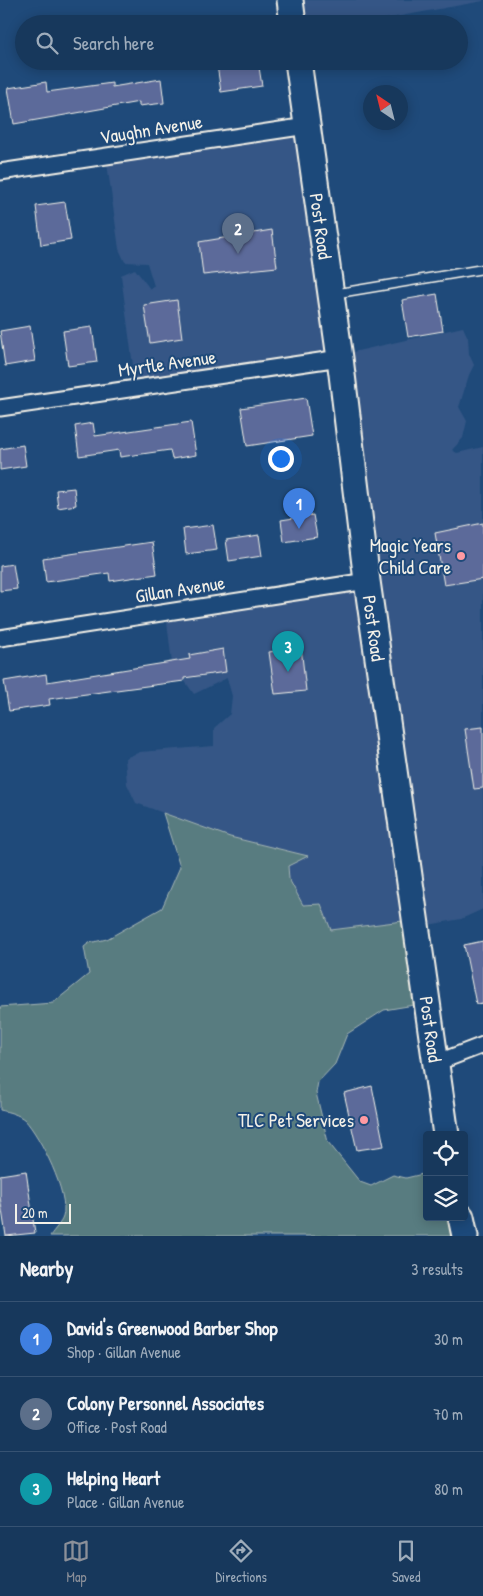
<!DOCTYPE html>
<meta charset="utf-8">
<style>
body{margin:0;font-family:"Patrick Hand",sans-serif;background:#203f62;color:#f1f3f6}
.controls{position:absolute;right:15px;bottom:15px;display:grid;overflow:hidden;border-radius:5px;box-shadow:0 2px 12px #0003}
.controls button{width:45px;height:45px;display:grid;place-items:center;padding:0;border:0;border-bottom:1px solid #365272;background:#17385c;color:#f1f3f6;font:25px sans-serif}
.compass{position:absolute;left:363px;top:85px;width:45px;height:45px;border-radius:50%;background:#17385c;box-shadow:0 2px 12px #0003;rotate:325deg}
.scale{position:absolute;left:15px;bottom:12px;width:56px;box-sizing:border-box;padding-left:5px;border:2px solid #f4f1e8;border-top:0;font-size:14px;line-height:18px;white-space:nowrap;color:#f4f1e8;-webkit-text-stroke:4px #1f4a7a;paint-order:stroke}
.you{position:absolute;left:280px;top:458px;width:18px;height:18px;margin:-12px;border:4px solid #fff;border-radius:50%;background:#1a73e8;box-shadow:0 0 0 8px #1a73e833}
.badge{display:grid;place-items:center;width:32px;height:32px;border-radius:50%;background:#8c9099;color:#fff;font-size:16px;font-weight:700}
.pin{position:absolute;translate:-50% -41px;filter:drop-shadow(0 1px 2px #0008)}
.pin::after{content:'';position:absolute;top:26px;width:18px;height:15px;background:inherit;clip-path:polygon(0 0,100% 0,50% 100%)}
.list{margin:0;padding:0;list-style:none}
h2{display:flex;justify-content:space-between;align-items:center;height:65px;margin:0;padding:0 20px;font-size:21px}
h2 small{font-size:16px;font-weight:400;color:#9eacbb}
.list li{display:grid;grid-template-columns:32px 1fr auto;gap:15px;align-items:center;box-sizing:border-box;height:75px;padding:0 20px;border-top:1px solid #365272}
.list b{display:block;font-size:19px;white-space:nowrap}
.list p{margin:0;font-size:16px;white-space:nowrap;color:#9eacbb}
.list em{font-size:16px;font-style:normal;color:#9eacbb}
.icon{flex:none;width:28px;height:28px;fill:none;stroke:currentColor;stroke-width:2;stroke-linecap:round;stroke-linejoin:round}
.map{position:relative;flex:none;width:483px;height:1236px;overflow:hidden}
.search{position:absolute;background:#17385c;box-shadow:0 2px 12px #0003;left:15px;right:15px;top:15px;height:55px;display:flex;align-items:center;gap:12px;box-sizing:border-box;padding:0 18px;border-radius:28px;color:#9eacbb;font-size:19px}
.sheet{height:290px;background:#17385c}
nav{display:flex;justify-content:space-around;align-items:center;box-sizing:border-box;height:70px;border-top:1px solid #365272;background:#17385c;font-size:14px;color:#9eacbb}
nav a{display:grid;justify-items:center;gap:2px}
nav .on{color:#8c9099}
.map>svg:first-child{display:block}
.built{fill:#355786}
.green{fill:#597b80;stroke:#a6b6b4}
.building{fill:#5b6b9a;stroke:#f4f1e8}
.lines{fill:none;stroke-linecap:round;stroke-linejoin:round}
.lane-casing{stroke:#f4f1e8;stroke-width:11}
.street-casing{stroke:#f4f1e8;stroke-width:19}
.primary-casing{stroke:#f4f1e8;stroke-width:29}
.lane{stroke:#1f4a7a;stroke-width:8}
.street{stroke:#1f4a7a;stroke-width:15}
.primary{stroke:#1f4a7a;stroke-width:25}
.poi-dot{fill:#ff9aa2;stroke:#1f4a7a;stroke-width:2}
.labels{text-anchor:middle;stroke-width:4;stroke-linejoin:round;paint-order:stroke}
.street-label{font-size:19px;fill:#f4f1e8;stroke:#1f4a7a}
.poi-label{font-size:19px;fill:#f4f1e8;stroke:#1f4a7a;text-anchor:end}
</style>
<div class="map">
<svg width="483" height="1236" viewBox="0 0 483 1236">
<rect width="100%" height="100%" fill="#1f4a7a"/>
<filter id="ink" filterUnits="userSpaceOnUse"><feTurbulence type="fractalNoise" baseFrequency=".02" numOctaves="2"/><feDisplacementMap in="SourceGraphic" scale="10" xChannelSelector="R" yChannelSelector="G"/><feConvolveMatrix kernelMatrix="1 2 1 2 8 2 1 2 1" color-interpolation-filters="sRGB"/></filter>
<g filter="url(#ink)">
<!-- built -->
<g class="built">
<path d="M291 0H483V1L357 24H294Z"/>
<path d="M304 124 340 355 463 327 468 338 469 354 474 365 469 375 459 407 467 421 463 438 452 450 457 453 483 447V909L461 919 417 927 411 920 331 930 321 905H303L289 879 288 866 307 856 230 837 136 803 127 784 125 758 140 752 214 746V728L230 714 232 696 227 678 194 694 172 663 166 614 363 579 341 364 135 381 121 275 135 269 150 289 154 286 147 263 125 262 119 249 106 156Z"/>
</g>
<!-- green -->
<path class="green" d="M163 813 230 837 308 856 288 866 289 879 303 905 321 904 331 930 411 920 426 1003 384 1010 347 1034 335 1064 318 1082 316 1093 328 1142 360 1182 371 1186 393 1175 406 1178 427 1173V1217H461L465 1236H50C54 1230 61 1223 63 1217 70 1195 40 1136 25 1120 18 1114 9 1112 0 1110V1007L53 1003 89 974 84 947 89 943 107 939 162 908 180 867Z"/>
<!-- building -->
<g class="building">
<path d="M243 61H258L262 86 221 92 217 65Z"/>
<path d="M161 79 164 103 139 106V102L14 124 8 88 46 82 47 92 112 83V87Z"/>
<path d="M65 202 71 240 41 245 36 206Z"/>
<path d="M272 230 277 267 203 275 199 242Z"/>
<path d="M437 294 443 331 408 337 402 300Z"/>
<path d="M177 300 182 338 150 343 144 305Z"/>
<path d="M30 326 35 361 5 366 0 331Z"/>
<path d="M92 327 97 362 68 366 63 331Z"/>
<path d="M306 398 312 436 247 446 241 408Z"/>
<path d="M191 422 196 455 172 459 170 450 120 457 119 450 79 456 75 426 93 423 95 436Z"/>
<path d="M23 445 26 466 0 470V449Z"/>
<path d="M74 488 76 505 58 508 56 490Z"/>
<path d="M313 515 317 537 284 542 281 520Z"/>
<path d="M483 523V579L444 585 435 533Z"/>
<path d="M213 525 217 550 186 554 183 529Z"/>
<path d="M259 535 262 556 229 561 226 540Z"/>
<path d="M152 542 157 574 110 581 109 573 46 582 43 558Z"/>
<path d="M13 564 17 589 0 591V566Z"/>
<path d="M301 647 306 691 275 694 269 652Z"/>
<path d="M223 649 226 672 184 678V681L49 699 50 705 9 711 4 681 46 674 47 682 190 659 189 655Z"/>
<path d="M483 727V788L474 789 465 729Z"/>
<path d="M483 941V1003L476 1004 464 945Z"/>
<path d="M372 1086 384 1146 357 1150 344 1093Z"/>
<path d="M26 1171 35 1233 6 1236 0 1197V1175Z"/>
</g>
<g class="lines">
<defs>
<path id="lane" d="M333 294 483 269"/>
<g id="street">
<path d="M0 172 307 126"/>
<path d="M0 408 340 358"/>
<path d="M0 638 367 581"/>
<path d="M436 1063 483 1045"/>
</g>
<g id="primary">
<path d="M290 0 293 24"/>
<path d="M298 61 340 358 367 581 446 1135"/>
<path d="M461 1217 465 1236"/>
</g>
</defs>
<!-- lane casing -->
<use href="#lane" class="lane-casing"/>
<!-- street casing -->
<use href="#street" class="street-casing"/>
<!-- primary casing -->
<use href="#primary" class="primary-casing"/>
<!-- lane -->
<use href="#lane" class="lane"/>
<!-- street -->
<use href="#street" class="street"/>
<!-- primary -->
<use href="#primary" class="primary"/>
</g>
</g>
<!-- markers -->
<g class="poi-dot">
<circle cx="461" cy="556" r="5"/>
<circle cx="364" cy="1120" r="5"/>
</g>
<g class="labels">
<!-- street labels -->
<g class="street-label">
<text transform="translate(151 129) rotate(-9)" y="7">Vaughn Avenue</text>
<text transform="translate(321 226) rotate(82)" y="7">Post Road</text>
<text transform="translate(167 363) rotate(-8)" y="7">Myrtle Avenue</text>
<text transform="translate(180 589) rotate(-9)" y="7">Gillan Avenue</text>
<text transform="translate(374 628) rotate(82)" y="7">Post Road</text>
<text transform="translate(431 1029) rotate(82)" y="7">Post Road</text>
</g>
<!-- poi labels -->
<g class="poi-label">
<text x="451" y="552">Magic Years<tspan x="451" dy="22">Child Care</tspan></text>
<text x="354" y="1127">TLC Pet Services</text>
</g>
</g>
</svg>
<div class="controls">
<button><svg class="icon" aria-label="locate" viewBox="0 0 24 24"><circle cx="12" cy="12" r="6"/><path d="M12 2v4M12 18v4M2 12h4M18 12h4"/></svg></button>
<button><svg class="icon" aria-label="layers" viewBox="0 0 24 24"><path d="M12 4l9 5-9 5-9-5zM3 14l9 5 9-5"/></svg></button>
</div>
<svg class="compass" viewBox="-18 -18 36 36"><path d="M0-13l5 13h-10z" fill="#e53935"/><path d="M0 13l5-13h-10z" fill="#9eacbb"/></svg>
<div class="scale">20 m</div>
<div class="you"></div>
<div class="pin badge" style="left:299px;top:529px;background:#3f7fe0">1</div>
<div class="pin badge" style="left:238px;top:254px;background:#5c6f8a">2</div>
<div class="pin badge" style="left:288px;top:672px;background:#0f9aa8">3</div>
<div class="search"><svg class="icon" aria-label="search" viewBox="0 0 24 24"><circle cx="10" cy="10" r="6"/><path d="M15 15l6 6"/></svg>Search here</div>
</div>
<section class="sheet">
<h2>Nearby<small>3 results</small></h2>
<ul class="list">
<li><span class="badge" style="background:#3f7fe0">1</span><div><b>David's Greenwood Barber Shop</b><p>Shop · Gillan Avenue</p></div><em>30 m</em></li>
<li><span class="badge" style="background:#5c6f8a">2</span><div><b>Colony Personnel Associates</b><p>Office · Post Road</p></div><em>70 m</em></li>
<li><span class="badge" style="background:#0f9aa8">3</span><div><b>Helping Heart</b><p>Place · Gillan Avenue</p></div><em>80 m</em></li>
</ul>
</section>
<nav>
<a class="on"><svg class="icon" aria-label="map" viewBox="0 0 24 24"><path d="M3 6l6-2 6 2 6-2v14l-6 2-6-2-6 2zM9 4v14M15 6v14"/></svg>Map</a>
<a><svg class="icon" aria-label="directions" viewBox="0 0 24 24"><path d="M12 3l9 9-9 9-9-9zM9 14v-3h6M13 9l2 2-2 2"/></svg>Directions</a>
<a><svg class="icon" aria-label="saved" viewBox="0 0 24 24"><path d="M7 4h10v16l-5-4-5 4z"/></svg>Saved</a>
</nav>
